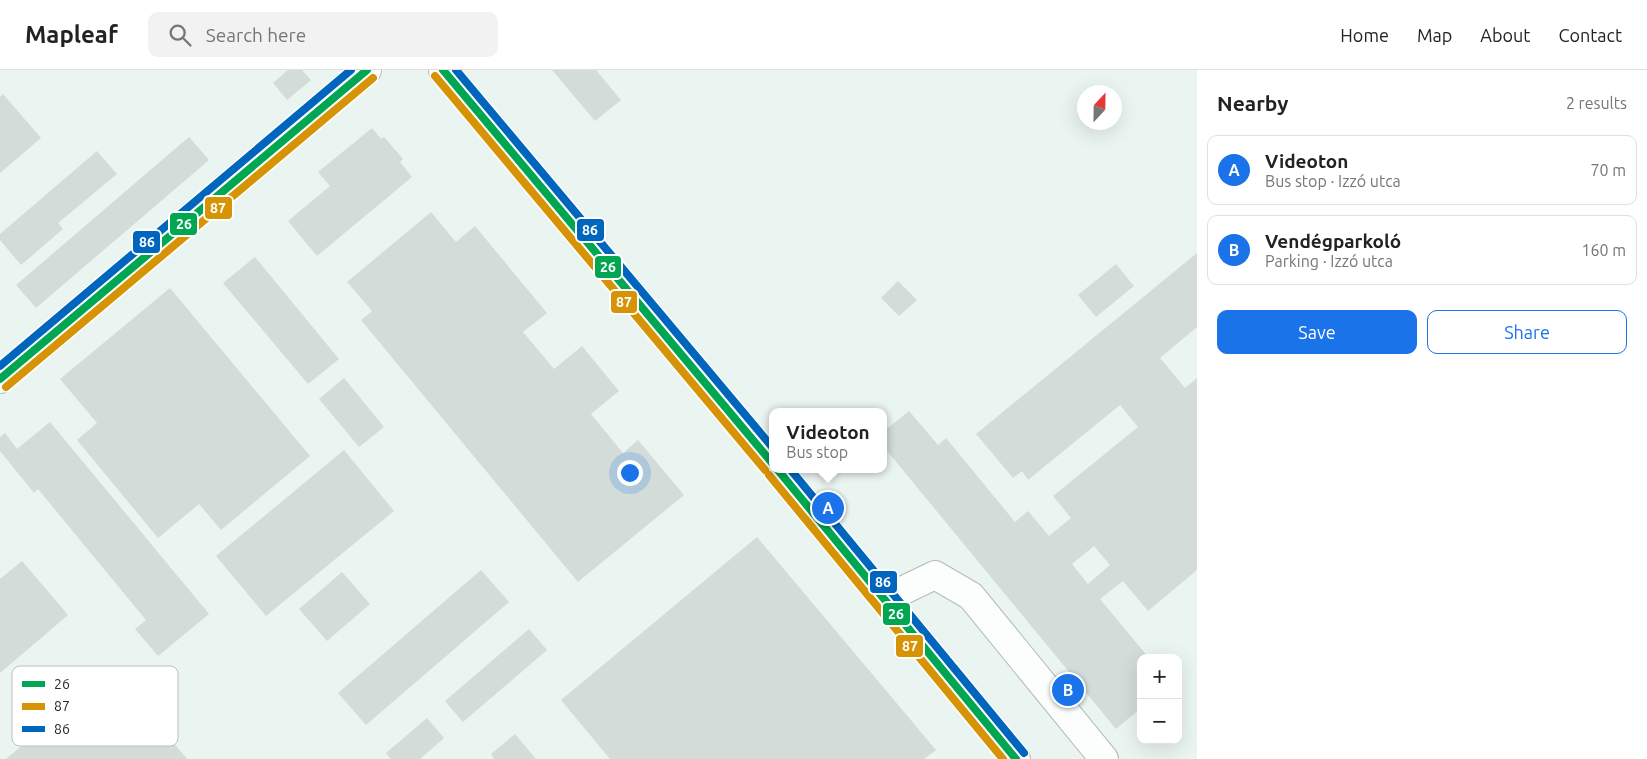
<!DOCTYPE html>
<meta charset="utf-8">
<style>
body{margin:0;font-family:Ubuntu,sans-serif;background:#f2f2f2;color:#222}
.controls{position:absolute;right:15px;bottom:15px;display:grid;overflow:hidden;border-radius:10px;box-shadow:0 5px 20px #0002}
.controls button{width:45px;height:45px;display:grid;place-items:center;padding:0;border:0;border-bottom:1px solid #e0e0e0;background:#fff;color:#222;font:25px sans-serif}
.compass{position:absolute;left:1077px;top:15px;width:45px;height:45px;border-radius:50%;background:#fff;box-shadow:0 5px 20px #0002;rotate:22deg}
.you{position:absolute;left:629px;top:402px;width:18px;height:18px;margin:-12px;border:4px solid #fff;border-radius:50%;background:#1a73e8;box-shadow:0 0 0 8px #1a73e833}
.badge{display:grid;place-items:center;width:32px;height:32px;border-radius:50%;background:#1a73e8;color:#fff;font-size:16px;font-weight:700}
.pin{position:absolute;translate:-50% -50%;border:2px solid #fff;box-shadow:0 1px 5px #0006}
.popup{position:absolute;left:769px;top:338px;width:118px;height:65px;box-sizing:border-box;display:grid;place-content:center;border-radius:10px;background:#fff;filter:drop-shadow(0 1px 4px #0005);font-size:16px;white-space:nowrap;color:#767676}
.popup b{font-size:19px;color:#222}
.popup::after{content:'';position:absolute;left:50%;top:100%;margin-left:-10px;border:10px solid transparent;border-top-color:#fff}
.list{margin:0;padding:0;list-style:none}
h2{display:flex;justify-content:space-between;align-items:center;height:65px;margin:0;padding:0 20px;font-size:21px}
h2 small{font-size:16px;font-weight:400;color:#767676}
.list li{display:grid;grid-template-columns:32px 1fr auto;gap:15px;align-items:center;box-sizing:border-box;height:70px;margin:0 10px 10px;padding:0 10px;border:1px solid #e0e0e0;border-radius:10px}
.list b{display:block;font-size:19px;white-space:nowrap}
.list p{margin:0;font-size:16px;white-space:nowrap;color:#767676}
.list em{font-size:16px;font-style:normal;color:#767676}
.actions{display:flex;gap:10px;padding:15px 20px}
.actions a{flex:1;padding:11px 0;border:1px solid #1a73e8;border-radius:10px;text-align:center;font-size:18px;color:#1a73e8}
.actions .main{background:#1a73e8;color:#fff}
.icon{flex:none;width:28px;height:28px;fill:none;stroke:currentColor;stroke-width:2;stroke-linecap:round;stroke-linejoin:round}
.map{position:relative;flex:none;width:1197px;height:689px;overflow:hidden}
header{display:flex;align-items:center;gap:30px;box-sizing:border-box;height:70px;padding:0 25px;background:#fff;border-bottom:1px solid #e0e0e0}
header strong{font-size:24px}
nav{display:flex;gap:28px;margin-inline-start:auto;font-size:18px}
.search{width:350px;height:45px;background:#f2f2f2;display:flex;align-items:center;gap:12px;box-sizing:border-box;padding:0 18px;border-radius:10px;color:#767676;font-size:19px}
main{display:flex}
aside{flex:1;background:#fff}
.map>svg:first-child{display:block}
.building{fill:#d3dcd9;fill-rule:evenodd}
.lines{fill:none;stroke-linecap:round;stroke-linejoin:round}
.minor-casing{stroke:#b4bbb9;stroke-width:30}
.minor{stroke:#fcfdfd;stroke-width:28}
.bus-1-casing{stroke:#fff;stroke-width:11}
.bus-2-casing{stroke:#fff;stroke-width:11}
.bus-3-casing{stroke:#fff;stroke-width:11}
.bus-1{stroke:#00a651;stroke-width:8}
.bus-2{stroke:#d79306;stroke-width:8}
.bus-3{stroke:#0065bd;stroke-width:8}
.key{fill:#fff;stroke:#bdbfbe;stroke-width:1}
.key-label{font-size:14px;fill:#232a28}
.line-badge{stroke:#fff;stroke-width:2}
.badge-label{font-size:14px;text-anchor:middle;font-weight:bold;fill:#fff}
</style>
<header>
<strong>Mapleaf</strong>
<div class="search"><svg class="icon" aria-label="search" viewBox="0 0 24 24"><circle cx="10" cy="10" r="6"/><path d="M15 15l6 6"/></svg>Search here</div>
<nav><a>Home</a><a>Map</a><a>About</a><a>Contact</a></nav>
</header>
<main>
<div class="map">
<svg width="1197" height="689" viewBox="0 0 1197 689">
<rect width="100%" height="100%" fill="#eaf4f1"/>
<!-- building -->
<g class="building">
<path d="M288 0H302L311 10 287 30 273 13Z"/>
<path d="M552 0H596L621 30 595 51Z"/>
<path d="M3 24 41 68 0 103V27Z"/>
<path d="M372 58 381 69 384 67 403 89 400 92 412 107 317 186 288 151 330 116 318 102Z"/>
<path d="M189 67 209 90 36 238 16 215Z"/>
<path d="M97 81 117 104 58 153 63 159 21 195 0 170V164Z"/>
<path d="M431 142 456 172 475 156 547 243 523 262 554 299 582 276 619 321 591 344 623 383 638 370 684 425 578 512 361 250 372 241 347 212Z"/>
<path d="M1197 183V257L1160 288 1185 318 1197 308V500L1148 541 1123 511 1100 529 1149 588H1141V638L1116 659 883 376V362L909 341 938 375 946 368 1015 452 1028 441 1049 466 1071 448 1053 426 1138 357 1120 335 1028 410 1022 401 1013 408 976 364ZM1094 476 1110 495 1088 514 1072 494Z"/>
<path d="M255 187 339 289 308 314 223 213Z"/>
<path d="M1116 194 1134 216 1096 247 1078 225Z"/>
<path d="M898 211 917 230 899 246 881 228Z"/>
<path d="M170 218 310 386 221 460 199 434 158 468 77 370 97 353 60 309Z"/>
<path d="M344 308 384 357 359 377 319 329Z"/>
<path d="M50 352 209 544 158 586 135 559 146 550 38 419 34 423 0 381V367L5 363 17 379Z"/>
<path d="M344 380 394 441 266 546 216 486Z"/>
<path d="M757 467 936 680 924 689H610L561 630Z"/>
<path d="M22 491 68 545 0 603V509Z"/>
<path d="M481 500 509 532 366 655 338 623Z"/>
<path d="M342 502 370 534 327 571 299 539Z"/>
<path d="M529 559 547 580 463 652 445 631Z"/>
<path d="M112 600 187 689H6Z"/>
<path d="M427 648 444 668 420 689H391L386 683Z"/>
<path d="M515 664 536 689H494L491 684Z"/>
</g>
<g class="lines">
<defs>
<g id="minor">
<path d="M443 0 773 394"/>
<path d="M0 309 367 0"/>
<path d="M777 399 1016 689"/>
<path d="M885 529 935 505 971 526 1104 689"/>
</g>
</defs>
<!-- minor casing -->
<use href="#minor" class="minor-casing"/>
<!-- minor -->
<use href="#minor" class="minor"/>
<defs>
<g id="bus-1">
<path d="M443 0 773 394"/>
<path d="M0 309 367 0"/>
<path d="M777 399 1016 689"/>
</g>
<g id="bus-2">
<path d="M435 6 765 400"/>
<path d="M6 317 373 8"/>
<path d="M769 405 1003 689"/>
</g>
<g id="bus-3">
<path d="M456 0 773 378"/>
<path d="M0 296 351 0"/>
<path d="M790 399 1024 683"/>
</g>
</defs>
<!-- bus-1 casing -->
<use href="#bus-1" class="bus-1-casing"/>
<!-- bus-2 casing -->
<use href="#bus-2" class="bus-2-casing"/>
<!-- bus-3 casing -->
<use href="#bus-3" class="bus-3-casing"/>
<!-- bus-1 -->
<use href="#bus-1" class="bus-1"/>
<!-- bus-2 -->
<use href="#bus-2" class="bus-2"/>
<!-- bus-3 -->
<use href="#bus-3" class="bus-3"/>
</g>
<!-- legend -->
<rect x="12" y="596" width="166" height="80" rx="8" class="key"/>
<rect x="22" y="611" width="23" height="6" fill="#00a651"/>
<rect x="22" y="633" width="23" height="7" fill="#d79306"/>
<rect x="22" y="656" width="23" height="6" fill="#0065bd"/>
<g class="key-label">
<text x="54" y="619">26</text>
<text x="54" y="641">87</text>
<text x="54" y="664">86</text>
</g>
<g class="line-badge">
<rect x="204" y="126" width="29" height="24" rx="5" fill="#d79306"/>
<rect x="169" y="142" width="29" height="24" rx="5" fill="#00a651"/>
<rect x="576" y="148" width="29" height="24" rx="5" fill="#0065bd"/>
<rect x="132" y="160" width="29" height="24" rx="5" fill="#0065bd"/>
<rect x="594" y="185" width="28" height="24" rx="5" fill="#00a651"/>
<rect x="610" y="220" width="28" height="24" rx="5" fill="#d79306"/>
<rect x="869" y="500" width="29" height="24" rx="5" fill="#0065bd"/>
<rect x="882" y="532" width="29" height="24" rx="5" fill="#00a651"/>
<rect x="895" y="564" width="29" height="24" rx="5" fill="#d79306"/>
</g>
<g class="badge-label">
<text x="218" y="143">87</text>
<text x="184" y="159">26</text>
<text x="590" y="165">86</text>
<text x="147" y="177">86</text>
<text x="608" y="202">26</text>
<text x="624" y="237">87</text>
<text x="883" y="517">86</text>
<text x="896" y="549">26</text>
<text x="910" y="581">87</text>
</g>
</svg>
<div class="controls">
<button>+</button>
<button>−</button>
</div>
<svg class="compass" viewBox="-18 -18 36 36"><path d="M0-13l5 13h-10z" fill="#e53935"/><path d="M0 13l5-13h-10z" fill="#767676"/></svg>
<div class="you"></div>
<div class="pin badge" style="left:828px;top:438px">A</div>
<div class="popup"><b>Videoton</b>Bus stop</div>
<div class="pin badge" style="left:1068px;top:620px">B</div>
</div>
<aside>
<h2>Nearby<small>2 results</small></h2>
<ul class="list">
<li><span class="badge">A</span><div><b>Videoton</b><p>Bus stop · Izzó utca</p></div><em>70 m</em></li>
<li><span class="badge">B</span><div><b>Vendégparkoló</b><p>Parking · Izzó utca</p></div><em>160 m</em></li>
</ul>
<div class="actions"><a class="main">Save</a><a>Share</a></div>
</aside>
</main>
